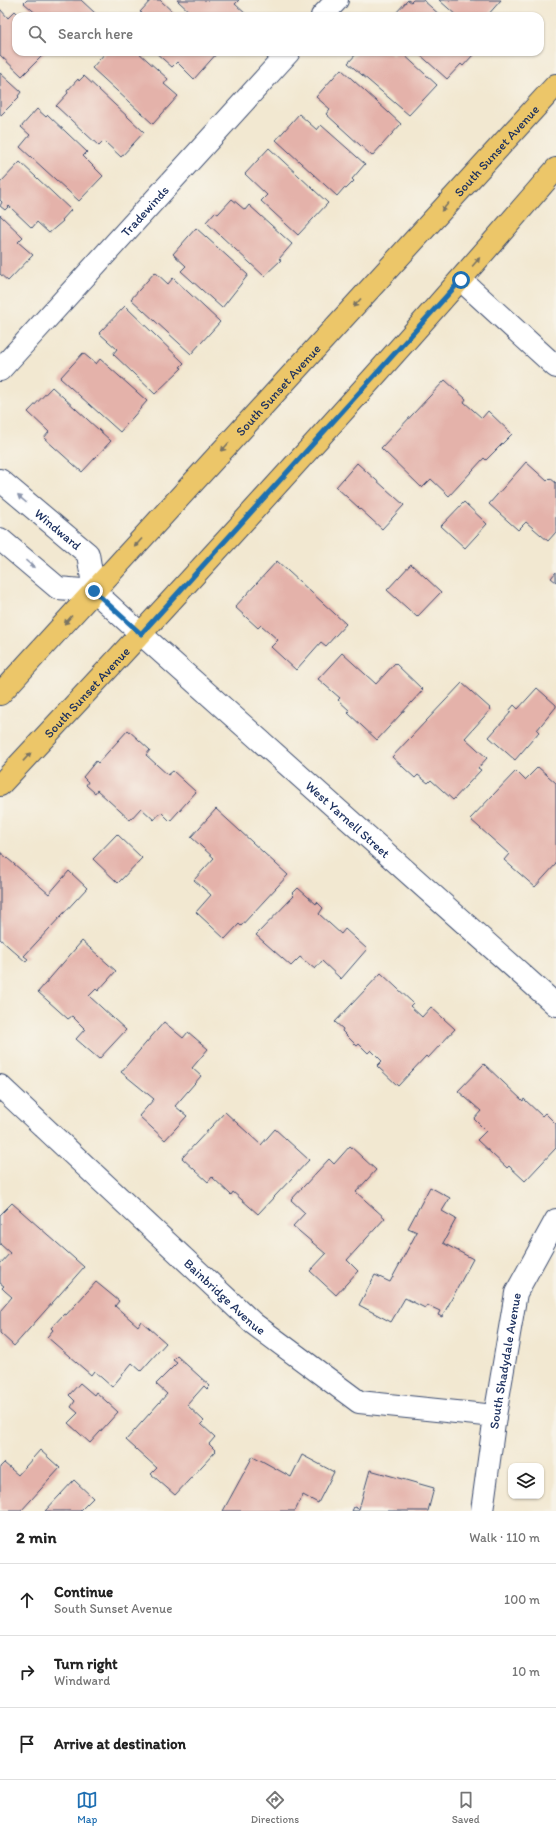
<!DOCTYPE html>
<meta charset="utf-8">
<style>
body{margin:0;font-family:Itim,sans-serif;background:#f2f2f2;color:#222}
.controls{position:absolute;right:12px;bottom:12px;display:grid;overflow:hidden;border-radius:8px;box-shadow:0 1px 3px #0004}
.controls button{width:36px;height:36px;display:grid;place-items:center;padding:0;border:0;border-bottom:1px solid #e0e0e0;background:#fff;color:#222;font:20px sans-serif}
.stop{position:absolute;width:12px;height:12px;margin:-9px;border:3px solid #1f6fb2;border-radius:50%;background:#fff}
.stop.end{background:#1f6fb2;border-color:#fff;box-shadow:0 1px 4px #0008}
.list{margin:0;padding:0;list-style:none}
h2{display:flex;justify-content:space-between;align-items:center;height:52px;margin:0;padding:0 16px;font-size:17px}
h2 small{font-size:13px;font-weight:400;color:#767676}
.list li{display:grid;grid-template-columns:26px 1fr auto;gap:12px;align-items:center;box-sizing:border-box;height:72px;padding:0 16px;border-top:1px solid #e0e0e0}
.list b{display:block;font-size:15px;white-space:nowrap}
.list p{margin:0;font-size:13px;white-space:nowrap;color:#767676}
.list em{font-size:13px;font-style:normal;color:#767676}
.icon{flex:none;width:22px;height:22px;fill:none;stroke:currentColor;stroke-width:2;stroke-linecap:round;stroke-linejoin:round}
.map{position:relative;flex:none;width:556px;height:1511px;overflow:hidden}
.search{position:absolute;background:#fff;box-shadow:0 1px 3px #0004;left:12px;right:12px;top:12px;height:44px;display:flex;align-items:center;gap:10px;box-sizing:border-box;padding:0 14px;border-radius:12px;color:#767676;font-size:15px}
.sheet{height:268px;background:#fff}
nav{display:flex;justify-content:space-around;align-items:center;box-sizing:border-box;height:56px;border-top:1px solid #e0e0e0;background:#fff;font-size:11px;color:#767676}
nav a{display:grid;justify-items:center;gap:2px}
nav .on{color:#1f6fb2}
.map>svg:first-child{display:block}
.building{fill:#e4b2aa}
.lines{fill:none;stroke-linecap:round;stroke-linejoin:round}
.minor-casing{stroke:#3b4b6f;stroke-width:24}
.primary-casing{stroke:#3b4b6f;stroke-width:24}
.minor{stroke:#fff;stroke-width:22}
.primary{stroke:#ecc669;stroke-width:22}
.oneway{fill:#797363}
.oneway2{fill:#8d97ae}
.route{stroke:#1f6fb2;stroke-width:5}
.labels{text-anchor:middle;stroke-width:4;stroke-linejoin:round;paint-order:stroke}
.street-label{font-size:13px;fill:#1b2f5e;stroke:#f7f3e8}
</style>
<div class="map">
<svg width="556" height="1511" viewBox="0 0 556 1511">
<rect width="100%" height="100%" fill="#f7f3e8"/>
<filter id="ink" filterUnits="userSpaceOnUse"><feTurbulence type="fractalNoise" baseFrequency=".025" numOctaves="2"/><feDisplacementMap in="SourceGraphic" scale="8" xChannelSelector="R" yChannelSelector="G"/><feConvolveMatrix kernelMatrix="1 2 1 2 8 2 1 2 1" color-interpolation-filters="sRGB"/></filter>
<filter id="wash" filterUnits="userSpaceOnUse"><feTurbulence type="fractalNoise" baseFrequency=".012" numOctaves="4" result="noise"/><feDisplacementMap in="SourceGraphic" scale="16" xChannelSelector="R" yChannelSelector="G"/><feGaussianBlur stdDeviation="0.9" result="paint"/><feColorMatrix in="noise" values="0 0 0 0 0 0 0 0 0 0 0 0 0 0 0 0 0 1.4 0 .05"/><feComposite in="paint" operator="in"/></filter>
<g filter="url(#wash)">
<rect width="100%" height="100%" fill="#f2e8d1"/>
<g id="blocks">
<!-- building -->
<g class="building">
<path d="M27 0H81L96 14 94 16H39L24 3Z"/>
<path d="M151 0H160L177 16H139L142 13 140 12Z"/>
<path d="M177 0H239L235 4 248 16H194Z"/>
<path d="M408 0 411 2 413 0H423L441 16H393Z"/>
<path d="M439 0H501L487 16 485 14 483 16H457Z"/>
<path d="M0 9 8 18 15 11 20 16H16V52H46L22 76 0 55Z"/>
<path d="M106 52H138L168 79 164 84 178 96 153 124 92 68Z"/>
<path d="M155 52H218L194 79 177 62 172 67Z"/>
<path d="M358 52H389L393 56 396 52H401L437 85 409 115 348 63Z"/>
<path d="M417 52H473V55L463 66 461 64 447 79Z"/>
<path d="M341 69 401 124 372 156 326 114 330 109 316 97Z"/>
<path d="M0 73 21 92 18 96 19 97 0 116Z"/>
<path d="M84 76 144 132 121 157 104 141 99 146 56 106 68 93 67 91 78 79 79 81Z"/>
<path d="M37 109 46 117 48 115 87 152 83 156 103 176 79 201 20 147 30 135 21 127Z"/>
<path d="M299 114 317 130 321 125 365 164 352 179 354 181 346 189 344 188 337 196 276 140Z"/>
<path d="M269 148 328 203 298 235 261 201 267 195 245 174Z"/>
<path d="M20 162 71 210 62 220 63 221 49 233 37 222 32 228 9 206 5 210 0 206 2 202 0 200V183Z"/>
<path d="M232 199 245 210 249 205 292 244 279 259 281 260 264 276 206 222 215 212 218 214Z"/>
<path d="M0 215 23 237 18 242 33 255 8 281 0 274Z"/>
<path d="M196 228 248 275 222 308 181 271 186 266 173 254Z"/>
<path d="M155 272 168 284 173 278 220 322 191 354 131 299Z"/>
<path d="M125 306 184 363 180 367 182 368 155 394 113 354 117 349 99 333Z"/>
<path d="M83 353 96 364 100 359 147 401 120 432 60 378Z"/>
<path d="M445 380 466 399 464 402 482 418 488 411 512 434 486 460 484 458 449 496 431 479 422 488 381 448Z"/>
<path d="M52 387 111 441 82 472 44 438 49 432 28 412Z"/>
<path d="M526 462 547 481 550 478 556 483V532L548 541 526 522 518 530 489 504Z"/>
<path d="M357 463 404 505 382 529 336 487Z"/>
<path d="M464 502 487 524 465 548 441 526Z"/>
<path d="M277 561 346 624 326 646 321 642 296 670 271 647 278 640 261 625 258 628 235 607Z"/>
<path d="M411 564 441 592 417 617 387 590Z"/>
<path d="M556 572V582L551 578Z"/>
<path d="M342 653 376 684 395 663 423 690 377 740 348 713 350 711 338 700 340 698 318 679Z"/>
<path d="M462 683 491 709 465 738 487 758 478 768 481 770 453 800 431 780 428 783 418 775 415 778 392 757Z"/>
<path d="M537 688 556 705V707L537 730 539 732 515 760 489 737 511 712 509 711 514 705 518 709Z"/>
<path d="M128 730 150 750 146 755 168 775 173 771 196 792 170 821 161 812 154 820 141 808 130 820 97 790 95 793 86 785 88 782 83 777 96 761 98 763Z"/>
<path d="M538 767 556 783V864L535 887 504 860 509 854 470 819 516 771 525 780Z"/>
<path d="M216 809 288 875 241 926 239 924 225 939 196 912 211 895 194 880 214 858 191 837Z"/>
<path d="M117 834 142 858 118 883 93 859Z"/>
<path d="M0 852 49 894 69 871 87 888 24 956 28 959 26 962 0 939Z"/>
<path d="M298 888 316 904 317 902 323 908 319 914 341 934 345 929 367 949 341 979 322 961 315 969 300 957 291 966 256 935 294 896 292 894Z"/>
<path d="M82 941 116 971 98 991 96 989 89 996 126 1030 99 1059 76 1039 85 1029 72 1016 68 1019 38 992Z"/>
<path d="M381 973 413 1003 410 1006 422 1017 431 1007 455 1029 428 1058 426 1056 398 1086 377 1066 382 1061 371 1050 368 1053 359 1044 357 1046 342 1031 343 1029 335 1022Z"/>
<path d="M164 1022 183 1038 188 1032 208 1049 192 1068 201 1076 175 1106 187 1116 165 1140 139 1116 154 1099 121 1072Z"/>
<path d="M484 1064 523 1101 524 1099 542 1116 545 1113 556 1124V1148L525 1181 509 1166 507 1168 477 1140 486 1131 474 1119 481 1111 458 1091Z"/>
<path d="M225 1112 261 1145 275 1129 309 1160 258 1214 233 1192 231 1195 212 1177 208 1182 182 1158Z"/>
<path d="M350 1146 376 1170 356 1192 385 1218 347 1260 358 1271 336 1295 310 1271 326 1254 293 1226 305 1213 291 1200 329 1159 334 1164Z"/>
<path d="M430 1187 450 1198 442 1211 456 1219 443 1243 473 1259 442 1317 438 1315 440 1311 427 1305 425 1308 405 1298 391 1322 359 1305 375 1275 390 1282 417 1232 408 1228Z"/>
<path d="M12 1203 84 1267 14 1346 0 1333V1311L12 1297 5 1291 2 1288 4 1286 0 1283V1264L10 1253 0 1244V1215Z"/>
<path d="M96 1282 119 1301 115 1306 138 1326 141 1321 166 1343 141 1371 132 1363 112 1387 94 1371 91 1375 47 1337 53 1330 51 1328 64 1314 66 1315Z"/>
<path d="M177 1356 210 1386 207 1389 204 1386 187 1405 204 1421 201 1424 215 1437 209 1444 216 1451 175 1495 151 1474 157 1468 126 1440 167 1394 156 1384 177 1363 173 1360Z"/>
<path d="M80 1383 94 1395 96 1392 118 1412 90 1443 68 1423 78 1413 71 1407 75 1401 69 1395Z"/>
<path d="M40 1450 60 1468 21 1511H0V1467L4 1463 18 1475Z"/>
<path d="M302 1455 334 1472 318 1503 303 1495 295 1511H223L253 1456 291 1477Z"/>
<path d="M370 1470 434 1488 428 1511H352L354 1507 359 1509Z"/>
<path d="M74 1480 93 1498 80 1511H45Z"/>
</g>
</g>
</g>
<g filter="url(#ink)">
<use href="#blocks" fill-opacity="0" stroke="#3b4b6f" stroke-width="1"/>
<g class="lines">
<defs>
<g id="minor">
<path d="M322 16 337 0"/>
<path d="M461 280 556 367"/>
<path id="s1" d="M0 370 289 52"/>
<path id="s2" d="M0 480 88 554 94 591 141 634 556 1005"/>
<path d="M0 539 58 588 94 591"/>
<path id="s3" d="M0 1086 254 1324 359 1402 495 1416"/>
<path id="s4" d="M482 1511 495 1416 516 1293 556 1220"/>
</g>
<g id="primary">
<path id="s5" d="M0 694 556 85"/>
<path id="s6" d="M0 785C189 583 376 379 556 169"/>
</g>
</defs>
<!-- minor casing -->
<use href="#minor" class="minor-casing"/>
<!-- primary casing -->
<use href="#primary" class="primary-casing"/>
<!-- minor -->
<use href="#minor" class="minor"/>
<!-- primary -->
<use href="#primary" class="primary"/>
</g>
<!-- one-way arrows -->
<defs><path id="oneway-solid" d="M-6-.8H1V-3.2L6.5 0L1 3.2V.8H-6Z"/></defs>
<g class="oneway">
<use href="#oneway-solid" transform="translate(445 207) rotate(132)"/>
<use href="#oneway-solid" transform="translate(476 262) rotate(-49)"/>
<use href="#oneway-solid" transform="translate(357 303) rotate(132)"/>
<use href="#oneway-solid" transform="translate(225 447) rotate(132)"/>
<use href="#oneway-solid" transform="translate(138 543) rotate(132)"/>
<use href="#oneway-solid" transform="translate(68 620) rotate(132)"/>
<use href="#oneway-solid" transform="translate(27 757) rotate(-47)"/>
</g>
<g class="oneway2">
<use href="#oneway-solid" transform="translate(22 499) rotate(-140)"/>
<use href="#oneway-solid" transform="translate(30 564) rotate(40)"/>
</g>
</g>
<g class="lines" filter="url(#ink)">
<!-- route -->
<path class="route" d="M94 591 141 634 461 280"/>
</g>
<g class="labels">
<!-- street labels -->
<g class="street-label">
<text dy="5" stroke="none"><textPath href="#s5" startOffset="736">South Sunset Avenue</textPath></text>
<text dy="5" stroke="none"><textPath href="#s1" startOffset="215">Tradewinds</textPath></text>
<text dy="5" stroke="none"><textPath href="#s5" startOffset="412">South Sunset Avenue</textPath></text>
<text dy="5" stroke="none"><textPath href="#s2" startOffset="76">Windward</textPath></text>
<text dy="5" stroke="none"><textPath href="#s6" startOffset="127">South Sunset Avenue</textPath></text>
<text dy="5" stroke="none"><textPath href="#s2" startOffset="494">West Yarnell Street</textPath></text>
<text dy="5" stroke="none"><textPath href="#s3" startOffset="308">Bainbridge Avenue</textPath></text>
<text dy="5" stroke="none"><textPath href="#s4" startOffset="152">South Shadydale Avenue</textPath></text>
</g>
</g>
</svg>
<div class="controls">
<button><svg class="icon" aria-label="layers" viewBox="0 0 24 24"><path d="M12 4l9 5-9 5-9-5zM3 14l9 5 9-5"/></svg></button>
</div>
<div class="stop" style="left:461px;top:280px"></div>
<div class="stop end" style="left:94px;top:591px"></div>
<div class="search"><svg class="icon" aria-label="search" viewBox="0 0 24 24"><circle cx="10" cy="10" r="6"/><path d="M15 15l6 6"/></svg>Search here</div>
</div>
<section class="sheet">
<h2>2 min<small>Walk · 110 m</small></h2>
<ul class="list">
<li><svg class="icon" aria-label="ahead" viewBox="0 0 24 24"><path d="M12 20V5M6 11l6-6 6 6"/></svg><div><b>Continue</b><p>South Sunset Avenue</p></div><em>100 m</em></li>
<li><svg class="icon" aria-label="right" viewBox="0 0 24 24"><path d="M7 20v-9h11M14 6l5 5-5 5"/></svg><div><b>Turn right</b><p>Windward</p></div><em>10 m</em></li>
<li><svg class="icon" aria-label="arrive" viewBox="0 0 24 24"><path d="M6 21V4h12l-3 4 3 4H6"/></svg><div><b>Arrive at destination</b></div></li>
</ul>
</section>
<nav>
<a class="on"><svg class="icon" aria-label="map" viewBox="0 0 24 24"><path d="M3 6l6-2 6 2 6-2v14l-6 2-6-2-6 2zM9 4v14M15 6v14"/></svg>Map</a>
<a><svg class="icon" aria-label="directions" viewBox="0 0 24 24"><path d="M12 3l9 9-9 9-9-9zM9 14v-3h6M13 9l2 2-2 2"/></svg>Directions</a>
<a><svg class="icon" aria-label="saved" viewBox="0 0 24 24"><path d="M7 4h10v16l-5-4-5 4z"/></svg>Saved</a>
</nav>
